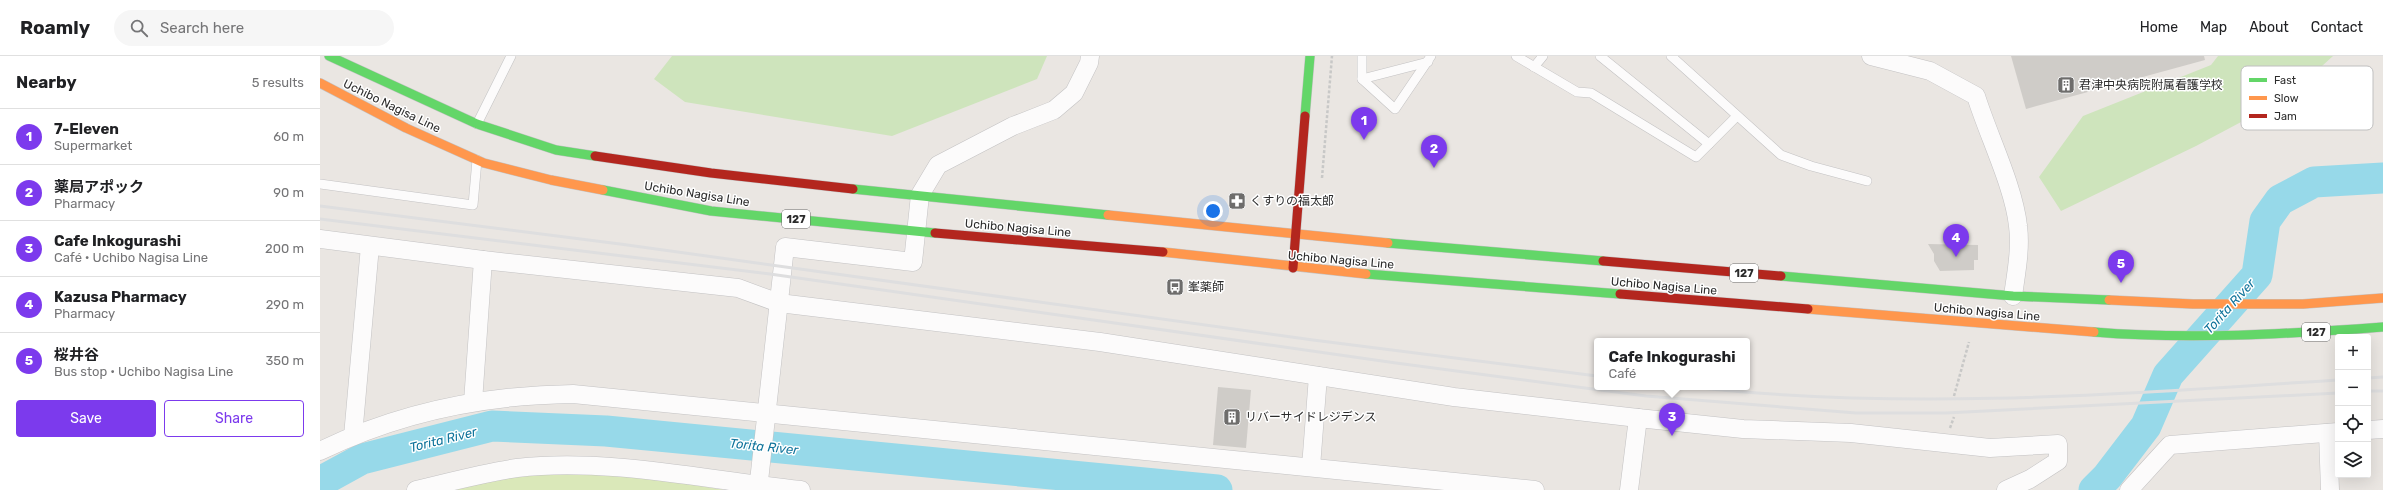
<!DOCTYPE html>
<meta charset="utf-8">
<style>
body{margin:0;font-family:Rubik,"Noto Sans JP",sans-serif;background:#f6f6f6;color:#202124}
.controls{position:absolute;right:12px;bottom:12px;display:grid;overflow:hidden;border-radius:4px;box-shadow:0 4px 16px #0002}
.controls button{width:36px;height:36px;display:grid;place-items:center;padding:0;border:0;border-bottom:1px solid #e0e0e0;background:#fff;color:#202124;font:20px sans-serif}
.you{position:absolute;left:893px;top:155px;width:14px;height:14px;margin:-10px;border:3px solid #fff;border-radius:50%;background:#1a73e8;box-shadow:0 0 0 6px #1a73e833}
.badge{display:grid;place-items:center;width:26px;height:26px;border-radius:50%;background:#7c3aed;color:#fff;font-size:13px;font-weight:700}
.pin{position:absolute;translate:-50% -33px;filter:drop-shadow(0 1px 2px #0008)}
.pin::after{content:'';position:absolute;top:21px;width:14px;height:12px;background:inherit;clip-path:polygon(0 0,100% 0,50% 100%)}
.popup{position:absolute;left:1274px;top:282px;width:156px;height:52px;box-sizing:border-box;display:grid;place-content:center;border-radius:4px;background:#fff;filter:drop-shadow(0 1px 3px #0005);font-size:13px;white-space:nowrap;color:#757577}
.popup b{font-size:15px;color:#202124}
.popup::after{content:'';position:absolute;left:50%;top:100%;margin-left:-8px;border:8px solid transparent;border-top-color:#fff}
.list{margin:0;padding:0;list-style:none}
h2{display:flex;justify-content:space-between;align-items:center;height:52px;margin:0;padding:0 16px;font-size:17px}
h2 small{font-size:13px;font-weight:400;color:#757577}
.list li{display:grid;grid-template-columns:26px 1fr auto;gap:12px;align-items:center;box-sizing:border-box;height:56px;padding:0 16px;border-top:1px solid #e0e0e0}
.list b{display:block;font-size:15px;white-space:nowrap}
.list p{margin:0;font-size:13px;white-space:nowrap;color:#757577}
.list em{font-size:13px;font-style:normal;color:#757577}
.actions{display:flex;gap:8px;padding:12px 16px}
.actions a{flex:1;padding:9px 0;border:1px solid #7c3aed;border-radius:4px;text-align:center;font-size:14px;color:#7c3aed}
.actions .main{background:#7c3aed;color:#fff}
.icon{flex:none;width:22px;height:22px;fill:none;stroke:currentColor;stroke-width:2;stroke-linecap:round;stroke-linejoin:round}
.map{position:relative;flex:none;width:2063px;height:434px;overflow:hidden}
header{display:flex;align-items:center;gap:24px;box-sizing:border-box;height:56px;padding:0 20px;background:#fff;border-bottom:1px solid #e0e0e0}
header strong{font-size:19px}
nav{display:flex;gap:22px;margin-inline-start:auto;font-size:14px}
.search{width:280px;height:36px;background:#f6f6f6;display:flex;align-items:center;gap:10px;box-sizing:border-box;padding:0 14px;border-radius:22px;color:#757577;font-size:15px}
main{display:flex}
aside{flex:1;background:#fff}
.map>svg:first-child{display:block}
.green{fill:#cee4bc}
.pitch{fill:#dae8b9}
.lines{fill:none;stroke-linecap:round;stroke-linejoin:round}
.river{stroke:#97d9e9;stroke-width:31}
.building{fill:#cfccc8}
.lane-casing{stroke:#c3c2c3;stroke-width:10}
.street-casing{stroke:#c3c2c3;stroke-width:19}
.fast-casing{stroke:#c3c2c3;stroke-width:10}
.slow-casing{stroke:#c3c2c3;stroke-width:10}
.jam-casing{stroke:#c3c2c3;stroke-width:10}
.path{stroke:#c8c8c7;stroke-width:2.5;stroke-dasharray:3 2;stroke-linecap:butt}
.lane{stroke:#fcfbfb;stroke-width:9}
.street{stroke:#fcfbfb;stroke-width:18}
.fast{stroke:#63d668;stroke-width:9}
.slow{stroke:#ff974d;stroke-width:9}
.jam{stroke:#b3261e;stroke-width:9}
.rail{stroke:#dededf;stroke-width:3}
.labels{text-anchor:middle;stroke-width:3;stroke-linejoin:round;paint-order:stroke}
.shield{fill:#fff;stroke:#6b6b6b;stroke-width:1}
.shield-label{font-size:11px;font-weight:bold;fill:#2c2c2c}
.poi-label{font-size:12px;fill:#2c2c2c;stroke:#fff;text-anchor:start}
.street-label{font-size:12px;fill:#2c2c2c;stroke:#fff}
.water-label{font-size:13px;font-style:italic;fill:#10749b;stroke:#fff}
.key{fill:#fff;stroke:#c0c0c0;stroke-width:1}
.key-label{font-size:11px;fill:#2c2c2c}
</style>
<header>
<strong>Roamly</strong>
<div class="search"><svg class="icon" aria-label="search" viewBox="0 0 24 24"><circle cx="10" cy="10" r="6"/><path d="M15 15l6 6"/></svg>Search here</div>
<nav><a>Home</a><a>Map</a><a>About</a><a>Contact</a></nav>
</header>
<main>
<aside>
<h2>Nearby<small>5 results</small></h2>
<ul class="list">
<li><span class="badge">1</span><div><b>7-Eleven</b><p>Supermarket</p></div><em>60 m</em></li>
<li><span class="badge">2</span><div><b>薬局アポック</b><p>Pharmacy</p></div><em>90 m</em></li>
<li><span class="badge">3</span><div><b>Cafe Inkogurashi</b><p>Café · Uchibo Nagisa Line</p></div><em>200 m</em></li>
<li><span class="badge">4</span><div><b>Kazusa Pharmacy</b><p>Pharmacy</p></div><em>290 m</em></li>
<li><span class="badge">5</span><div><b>桜井谷</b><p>Bus stop · Uchibo Nagisa Line</p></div><em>350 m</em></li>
</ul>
<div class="actions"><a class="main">Save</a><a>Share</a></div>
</aside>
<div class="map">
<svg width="2063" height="434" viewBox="0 0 2063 434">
<rect width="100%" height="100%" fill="#eae6e2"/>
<!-- green -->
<g class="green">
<path d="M352 0H727L717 23 572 80 365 46 334 23Z"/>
<path d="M1898 0H2013L1968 41 1876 90 1741 155 1719 121 1763 60 1891 9Z"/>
</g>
<!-- pitch -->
<path class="pitch" d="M198 418H311L404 434H116Z"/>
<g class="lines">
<!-- river -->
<g class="river">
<path d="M0 426 42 403 172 370 286 375 897 434"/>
<path d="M1774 434 1787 421 1826 370 1848 319 1937 219 1945 165 1960 144 1994 126 2063 122"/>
</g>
</g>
<!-- building -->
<g class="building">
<path d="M1691 0H1884L1885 4 1706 53Z"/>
<path d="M1608 188 1658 189V204H1654V214L1620 215 1614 205V198Z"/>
<path d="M898 331 931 334 926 392 893 389Z"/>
</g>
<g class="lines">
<defs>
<g id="lane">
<path d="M1042 0V23L1075 53 1111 0"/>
<path d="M1196 0 1257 36 1271 37 1376 101 1417 60"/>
<path d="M1280 0 1389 88"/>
<path d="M1351 0 1461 99 1491 110 1547 125"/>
<path d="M1214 11 1223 0"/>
<path d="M1042 23 1108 6"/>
<path d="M157 68 191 0"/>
<path d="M0 128 153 149 157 104"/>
</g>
<g id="street">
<path d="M1551 0 1610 15 1656 40C1668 79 1694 131 1698 170 1701 193 1696 218 1693 240"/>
<path d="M0 183 163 204 418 232 459 247 780 286 1134 341 1318 362 1423 373 1531 377 1670 392 1738 388V405L1710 423 1686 434"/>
<path d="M153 346 163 204"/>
<path d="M2048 374 2063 373"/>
<path d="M2008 377 2010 434"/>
<path d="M33 380 50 190"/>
<path d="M0 395C80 356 165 339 253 338L1215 434"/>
<path d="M991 411 998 320"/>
<path d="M96 434C130 426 163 417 197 412 287 401 391 425 481 434"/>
<path d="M438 434 465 191 593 206 600 139 618 109 693 70 734 54 754 37 769 7 770 0"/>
<path d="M1309 434 1318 362"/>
<path d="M1809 434 1850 389 2018 376"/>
</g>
<g id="fast">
<path d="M9 0 157 68 236 94 275 100"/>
<path d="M985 60 990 0"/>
<path d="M533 133 788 159"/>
<path d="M283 134 391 155 615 177"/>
<path d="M1068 187 1283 205"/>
<path d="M1046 218 1300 238"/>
<path d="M1461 220 1693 240 1789 244"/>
<path d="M1774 276C1869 284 1968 278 2063 271"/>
</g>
<g id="slow">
<path d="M0 27 86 72 164 107 231 124 283 134"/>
<path d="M788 159 1068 187"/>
<path d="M843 196 1046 218"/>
<path d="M1789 244 1873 248H1983L2063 242"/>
<path d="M1488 253 1774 276"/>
</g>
<g id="jam">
<path d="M275 100 391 117 533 133"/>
<path d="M615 177 843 196"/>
<path d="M1283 205 1461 220"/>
<path d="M973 212 985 60"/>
<path d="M1300 238 1488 253"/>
</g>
</defs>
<!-- lane casing -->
<use href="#lane" class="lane-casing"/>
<!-- street casing -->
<use href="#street" class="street-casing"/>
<!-- fast casing -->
<use href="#fast" class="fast-casing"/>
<!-- slow casing -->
<use href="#slow" class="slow-casing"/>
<!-- jam casing -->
<use href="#jam" class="jam-casing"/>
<!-- path -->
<g class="path">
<path d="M1002 122 1012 0"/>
<path d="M1634 340 1649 286"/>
<path d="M1630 372 1634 361"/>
</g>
<!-- lane -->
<use href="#lane" class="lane"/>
<!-- street -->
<use href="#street" class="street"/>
<!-- fast -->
<use href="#fast" class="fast"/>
<!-- slow -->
<use href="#slow" class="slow"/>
<!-- jam -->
<use href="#jam" class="jam"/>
<!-- rail -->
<g class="rail">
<path d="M0 150 300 188 993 284 1277 320"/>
<path d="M0 163 450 218 1076 307 1326 340 1536 357H1626L2018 337"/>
<path d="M2048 322 2063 321"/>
<path d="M1372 331C1587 355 1803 338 2018 324"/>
<path d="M2048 335H2063"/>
</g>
</g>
<!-- icons -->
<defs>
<symbol id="building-square" viewBox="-11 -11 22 22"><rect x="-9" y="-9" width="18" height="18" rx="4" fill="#6e6d6c" stroke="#fff"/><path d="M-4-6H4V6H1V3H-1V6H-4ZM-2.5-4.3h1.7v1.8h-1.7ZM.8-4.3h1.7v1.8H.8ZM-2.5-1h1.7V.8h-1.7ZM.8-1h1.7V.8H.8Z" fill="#fff"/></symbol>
<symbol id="pharmacy-square" viewBox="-11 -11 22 22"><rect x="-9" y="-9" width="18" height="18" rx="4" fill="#6e6d6c" stroke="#fff"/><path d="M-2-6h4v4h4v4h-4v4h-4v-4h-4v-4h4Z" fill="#fff"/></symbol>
<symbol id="bus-square" viewBox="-11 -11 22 22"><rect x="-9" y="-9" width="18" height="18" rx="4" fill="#6e6d6c" stroke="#fff"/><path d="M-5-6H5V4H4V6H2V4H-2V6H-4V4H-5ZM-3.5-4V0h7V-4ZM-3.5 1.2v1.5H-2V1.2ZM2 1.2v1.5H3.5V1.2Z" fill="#fff"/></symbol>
</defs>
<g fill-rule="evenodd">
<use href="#building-square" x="1736" y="19" width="20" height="20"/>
<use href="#pharmacy-square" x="907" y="135" width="20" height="20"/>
<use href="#bus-square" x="845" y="221" width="20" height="20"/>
<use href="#building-square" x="902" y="351" width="20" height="20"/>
</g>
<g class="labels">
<!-- shield labels -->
<g class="shield">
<rect x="462" y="154" width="28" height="18" rx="3"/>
<rect x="1410" y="208" width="28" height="18" rx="3"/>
<rect x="1982" y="267" width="28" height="18" rx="3"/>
</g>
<g class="shield-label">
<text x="476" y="167">127</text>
<text x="1424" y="221">127</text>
<text x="1996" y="280">127</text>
</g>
<!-- poi labels -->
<g class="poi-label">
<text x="1759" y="33">君津中央病院附属看護学校</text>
<text x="930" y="149">くすりの福太郎</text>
<text x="868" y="235">峯薬師</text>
<text x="925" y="365">リバーサイドレジデンス</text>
</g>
<!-- street labels -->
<g class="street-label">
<text transform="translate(72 50) rotate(26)" y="4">Uchibo Nagisa Line</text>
<text transform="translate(377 138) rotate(9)" y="4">Uchibo Nagisa Line</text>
<text transform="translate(698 172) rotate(5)" y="4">Uchibo Nagisa Line</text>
<text transform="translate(1021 204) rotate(5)" y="4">Uchibo Nagisa Line</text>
<text transform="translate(1344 230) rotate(5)" y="4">Uchibo Nagisa Line</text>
<text transform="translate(1667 256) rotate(5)" y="4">Uchibo Nagisa Line</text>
</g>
<!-- water labels -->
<g class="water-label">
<text transform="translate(1909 250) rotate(-48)" y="5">Torita River</text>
<text transform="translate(123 383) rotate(-14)" y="5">Torita River</text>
<text transform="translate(444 390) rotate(6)" y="5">Torita River</text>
</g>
</g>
<!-- legend -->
<rect x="1921" y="10" width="132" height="64" rx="6" class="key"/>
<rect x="1929" y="22" width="18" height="4" fill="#63d668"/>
<rect x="1929" y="40" width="18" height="4" fill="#ff974d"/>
<rect x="1929" y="58" width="18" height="4" fill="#b3261e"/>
<g class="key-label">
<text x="1954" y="28">Fast</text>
<text x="1954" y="46">Slow</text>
<text x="1954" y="64">Jam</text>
</g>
</svg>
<div class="controls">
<button>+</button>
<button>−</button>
<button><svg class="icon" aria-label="locate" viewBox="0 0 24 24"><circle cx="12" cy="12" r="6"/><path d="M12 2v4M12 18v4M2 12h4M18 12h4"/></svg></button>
<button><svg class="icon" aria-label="layers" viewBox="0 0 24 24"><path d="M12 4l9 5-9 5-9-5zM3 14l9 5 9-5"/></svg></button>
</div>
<div class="you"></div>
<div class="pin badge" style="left:1044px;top:84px">1</div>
<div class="pin badge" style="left:1114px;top:112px">2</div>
<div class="pin badge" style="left:1352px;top:380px">3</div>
<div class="popup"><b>Cafe Inkogurashi</b>Café</div>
<div class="pin badge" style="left:1636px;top:201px">4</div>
<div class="pin badge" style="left:1801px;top:227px">5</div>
</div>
</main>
